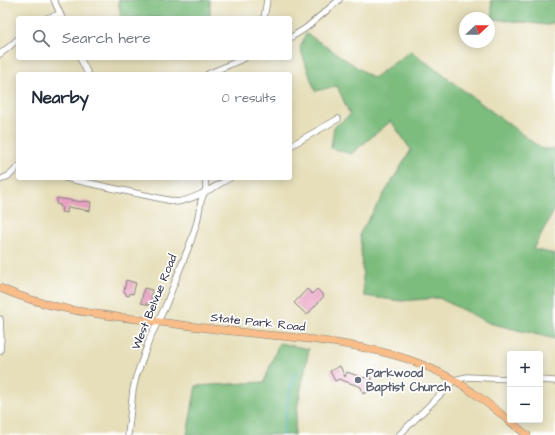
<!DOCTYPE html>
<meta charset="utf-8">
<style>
body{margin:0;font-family:"Architects Daughter",sans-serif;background:#f6f6f7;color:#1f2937}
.controls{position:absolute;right:12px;bottom:12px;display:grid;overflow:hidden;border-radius:4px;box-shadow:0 2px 10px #0003}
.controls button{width:36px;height:36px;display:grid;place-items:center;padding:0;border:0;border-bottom:1px solid #e0e1e3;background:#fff;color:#1f2937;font:20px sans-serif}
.compass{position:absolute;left:459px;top:12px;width:36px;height:36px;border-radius:50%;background:#fff;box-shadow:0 2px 10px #0003;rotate:68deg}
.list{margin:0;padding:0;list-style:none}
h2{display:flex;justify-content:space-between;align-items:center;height:52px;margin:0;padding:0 16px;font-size:17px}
h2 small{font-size:13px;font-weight:400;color:#747a83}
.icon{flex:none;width:22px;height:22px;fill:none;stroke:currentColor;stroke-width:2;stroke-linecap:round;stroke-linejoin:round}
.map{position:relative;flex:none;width:555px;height:435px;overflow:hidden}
.search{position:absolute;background:#fff;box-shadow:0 2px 10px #0003;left:16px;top:16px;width:276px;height:44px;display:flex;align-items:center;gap:10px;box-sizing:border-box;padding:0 14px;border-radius:4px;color:#747a83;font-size:15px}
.panel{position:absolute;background:#fff;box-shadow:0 2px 10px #0003;left:16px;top:72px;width:276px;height:108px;border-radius:4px}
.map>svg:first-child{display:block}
.forest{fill:#7bbc7d;stroke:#4e6f5c}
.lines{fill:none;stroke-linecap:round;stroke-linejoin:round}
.stream{stroke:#46aec6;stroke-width:1.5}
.building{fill:#e7a0c1}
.minor-casing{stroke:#84807a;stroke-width:7}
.major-casing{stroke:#84807a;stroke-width:8}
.minor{stroke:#fff;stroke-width:5.5}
.major{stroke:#f8bd89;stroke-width:7}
.worship-dot{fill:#6b7280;stroke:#fff;stroke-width:1.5}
.labels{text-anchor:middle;stroke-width:3.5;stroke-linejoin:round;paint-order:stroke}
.street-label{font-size:12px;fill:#22223b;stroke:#fff}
.worship-label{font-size:12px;font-weight:bold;fill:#5b616d;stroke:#fff;text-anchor:start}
</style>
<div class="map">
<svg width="555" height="435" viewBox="0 0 555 435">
<rect width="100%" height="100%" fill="#fff"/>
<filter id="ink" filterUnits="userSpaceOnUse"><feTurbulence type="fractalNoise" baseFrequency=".025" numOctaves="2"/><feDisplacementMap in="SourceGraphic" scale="8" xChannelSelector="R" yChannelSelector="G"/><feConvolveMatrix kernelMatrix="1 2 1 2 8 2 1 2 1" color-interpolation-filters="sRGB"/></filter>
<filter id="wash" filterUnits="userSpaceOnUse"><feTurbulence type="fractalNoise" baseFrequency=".012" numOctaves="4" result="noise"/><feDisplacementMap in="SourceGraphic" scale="16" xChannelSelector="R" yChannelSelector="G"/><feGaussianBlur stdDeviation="0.9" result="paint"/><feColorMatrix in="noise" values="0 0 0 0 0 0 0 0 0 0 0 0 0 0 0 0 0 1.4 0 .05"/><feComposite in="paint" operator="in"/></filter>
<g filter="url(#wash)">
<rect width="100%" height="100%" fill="#e6dfba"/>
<!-- forest -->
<g class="forest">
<path d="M118 0H210V18H121Z"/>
<path d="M491 0H555V22L548 25 493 19Z"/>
<path d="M306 33 373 78 411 51 542 149H555V209L533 249 555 254V339L489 323 439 298 401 301 364 296 360 233 411 150 391 121 351 154 331 148 334 127 350 115 337 86 315 91 300 48Z"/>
<path d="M279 343 309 349 298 404 294 435H187L196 386 264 382Z"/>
</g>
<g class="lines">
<!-- stream -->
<path class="stream" d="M283 435 289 395 294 372"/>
</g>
<g id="blocks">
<!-- building -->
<g class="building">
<path d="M57 198 81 202 82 201 91 202 90 211 68 207 67 213 61 212 62 207H60V205L56 204Z"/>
<path d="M126 280 136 283 133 294 130 293 129 296 126 295V293L124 292Z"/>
<path d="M144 288 152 290 151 298 156 299 155 306 141 303Z"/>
<path d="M307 289 312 294 317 289 324 296 307 315 294 303Z"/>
<path d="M340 366 345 377 347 372 364 378 370 376 376 388 363 394 361 387 339 379 335 381 330 371Z"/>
</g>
</g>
</g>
<g filter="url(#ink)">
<use href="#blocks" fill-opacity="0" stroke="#84807a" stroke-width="1"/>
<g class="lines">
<defs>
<g id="minor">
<path d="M54 0 62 18"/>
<path d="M47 18 60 14"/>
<path d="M264 18 267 0"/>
<path d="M290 38 306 28 339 0"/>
<path d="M0 54 9 47 18 39"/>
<path d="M80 58 88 74"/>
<path d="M208 74 245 58"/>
<path d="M290 146 338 119"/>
<path d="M65 178 177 202C196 199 214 187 230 178"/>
<path d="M0 180 10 175 18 167"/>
<path d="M0 319 1 338 0 351"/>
<path d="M540 380 555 381"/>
<path d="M128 435 133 390 136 377 150 338 165 307 191 241 197 222 201 201 206 188 205 178"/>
<path d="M399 435 445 390 454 380 467 377 510 379"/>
</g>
<path id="major" d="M0 288C47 309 94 314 144 320 189 326 234 332 280 336 323 340 369 346 410 360 432 368 454 378 472 392 491 405 509 421 527 435"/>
</defs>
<!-- minor casing -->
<use href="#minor" class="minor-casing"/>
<!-- major casing -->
<use href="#major" class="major-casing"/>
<!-- minor -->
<use href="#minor" class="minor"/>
<!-- major -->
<use href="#major" class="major"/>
</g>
</g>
<!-- markers -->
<circle class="worship-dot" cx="358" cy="380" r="4"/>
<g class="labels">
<!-- street labels -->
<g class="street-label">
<text transform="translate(154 302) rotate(-68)" y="4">West Belvue Road</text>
<text transform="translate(258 322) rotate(6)" y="4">State Park Road</text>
</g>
<!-- worship labels -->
<g class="worship-label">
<text x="366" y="377">Parkwood<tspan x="366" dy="14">Baptist Church</tspan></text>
</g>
</g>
</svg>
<div class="controls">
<button>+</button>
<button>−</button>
</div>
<svg class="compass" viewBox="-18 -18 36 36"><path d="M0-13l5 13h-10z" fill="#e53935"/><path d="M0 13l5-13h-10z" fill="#747a83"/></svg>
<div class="search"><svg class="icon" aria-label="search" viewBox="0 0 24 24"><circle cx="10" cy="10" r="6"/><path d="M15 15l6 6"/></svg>Search here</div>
<section class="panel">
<h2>Nearby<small>0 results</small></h2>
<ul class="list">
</ul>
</section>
</div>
